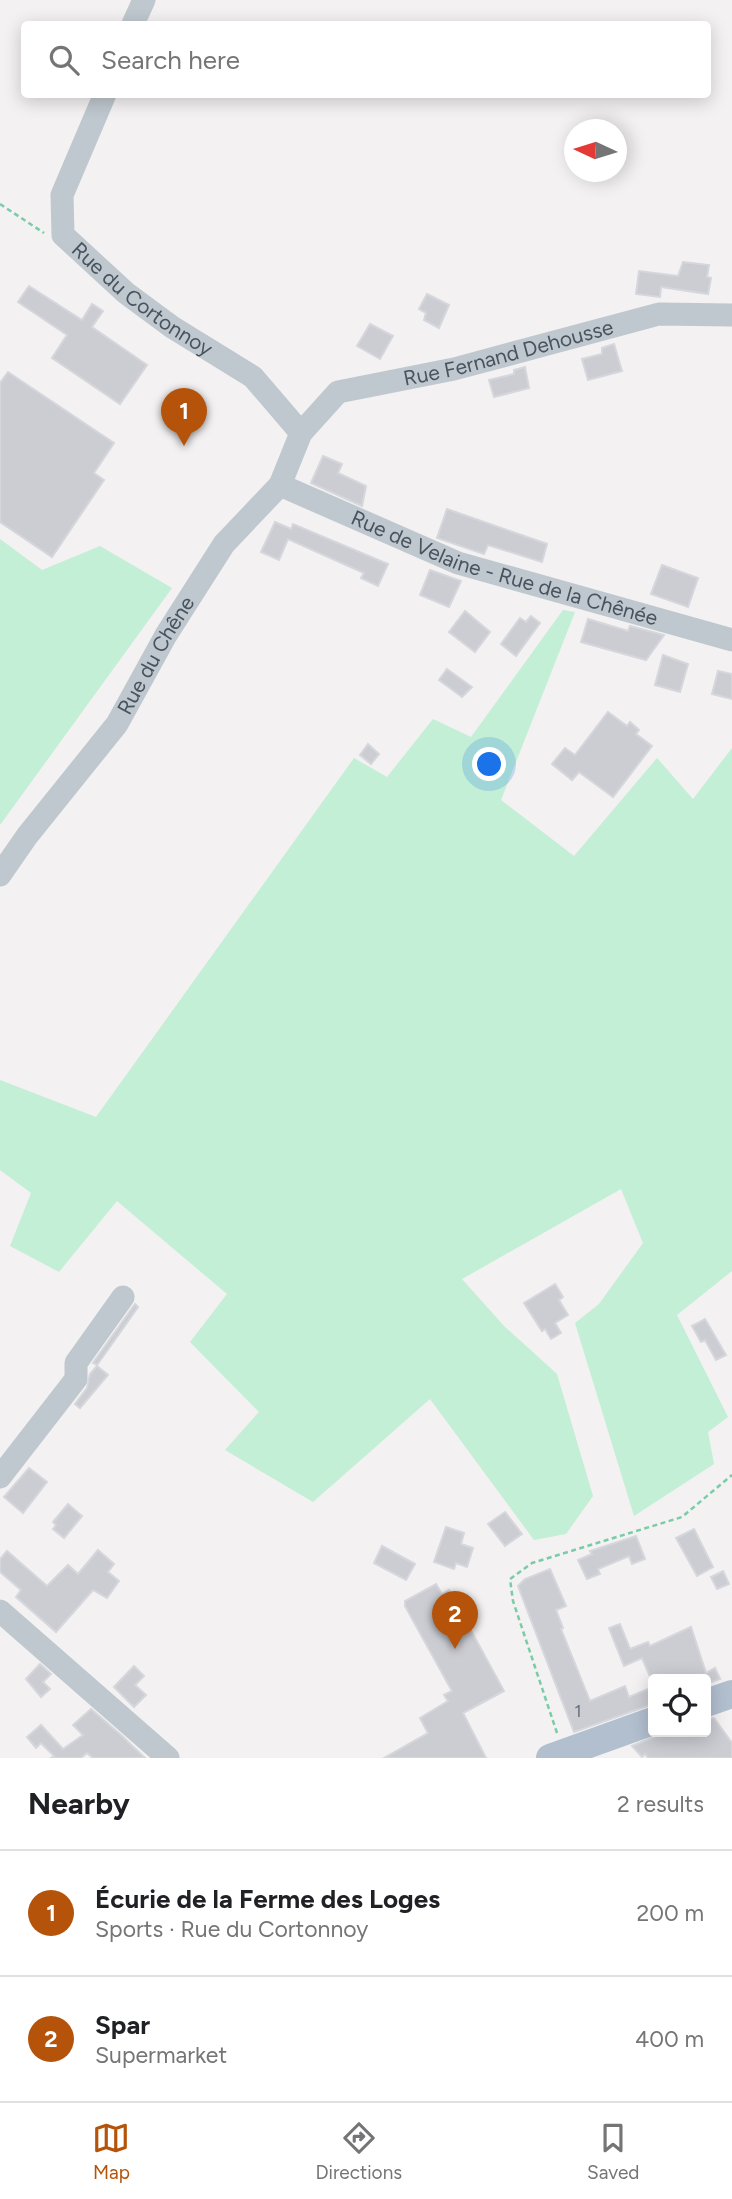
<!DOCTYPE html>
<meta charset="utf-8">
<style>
body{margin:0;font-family:Figtree,sans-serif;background:#f2f2f2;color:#202124}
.controls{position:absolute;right:21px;bottom:21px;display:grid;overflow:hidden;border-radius:7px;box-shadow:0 4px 18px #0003}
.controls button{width:63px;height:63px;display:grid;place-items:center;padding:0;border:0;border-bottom:2px solid #e0e0e0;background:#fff;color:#202124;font:35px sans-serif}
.compass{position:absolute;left:564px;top:119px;width:63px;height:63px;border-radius:50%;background:#fff;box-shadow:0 4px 18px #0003;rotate:274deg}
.you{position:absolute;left:490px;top:765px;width:24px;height:24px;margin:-18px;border:5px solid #fff;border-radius:50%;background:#1a73e8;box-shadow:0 0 0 10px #1a73e833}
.badge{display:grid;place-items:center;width:46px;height:46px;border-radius:50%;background:#b45309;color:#fff;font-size:23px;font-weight:700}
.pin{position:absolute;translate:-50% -58px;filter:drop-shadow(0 2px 4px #0008)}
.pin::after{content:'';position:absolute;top:37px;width:24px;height:21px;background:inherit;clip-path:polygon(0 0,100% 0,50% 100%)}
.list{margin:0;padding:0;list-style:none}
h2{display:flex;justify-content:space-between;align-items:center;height:91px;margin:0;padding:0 28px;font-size:30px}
h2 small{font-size:23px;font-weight:400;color:#757577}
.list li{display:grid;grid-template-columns:46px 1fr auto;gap:21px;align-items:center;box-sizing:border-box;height:126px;padding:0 28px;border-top:2px solid #e0e0e0}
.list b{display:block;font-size:26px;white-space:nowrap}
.list p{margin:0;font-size:23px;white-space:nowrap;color:#757577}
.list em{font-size:23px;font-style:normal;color:#757577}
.icon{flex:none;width:38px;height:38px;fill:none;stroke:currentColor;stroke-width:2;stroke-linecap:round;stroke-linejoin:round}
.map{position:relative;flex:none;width:732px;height:1758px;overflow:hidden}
.search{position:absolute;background:#fff;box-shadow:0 4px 18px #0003;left:21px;right:21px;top:21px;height:77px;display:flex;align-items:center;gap:18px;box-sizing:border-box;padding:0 24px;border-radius:7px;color:#757577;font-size:26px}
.sheet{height:343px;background:#fff}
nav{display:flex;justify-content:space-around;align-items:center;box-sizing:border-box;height:98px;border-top:2px solid #e0e0e0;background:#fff;font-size:19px;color:#757577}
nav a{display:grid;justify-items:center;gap:4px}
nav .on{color:#b45309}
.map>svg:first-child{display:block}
.green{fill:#c2efd5}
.building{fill:#cbcdd3;stroke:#d5d7dc;stroke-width:2}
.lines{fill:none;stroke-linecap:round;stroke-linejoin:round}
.path{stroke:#7acca8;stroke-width:2.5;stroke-dasharray:5 3.5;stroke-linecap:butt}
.minor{stroke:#bfc8cf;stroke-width:23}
.major{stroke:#b2bfcf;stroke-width:28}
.labels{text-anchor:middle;stroke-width:7;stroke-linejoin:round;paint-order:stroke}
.number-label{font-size:18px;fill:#6a727b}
.street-label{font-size:21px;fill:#49535e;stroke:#fff}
</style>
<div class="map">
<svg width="732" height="1758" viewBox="0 0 732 1758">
<rect width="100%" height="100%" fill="#f3f1f1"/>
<!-- green -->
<g class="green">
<path d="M0 539 42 570 100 546 172 588 0 825Z"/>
<path d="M563 610 575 612 501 800 574 856 657 758 693 799 732 748V1271L677 1315 728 1417 708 1432 714 1464 634 1516 575 1323 599 1304 643 1243 621 1189 462 1279 504 1326 557 1374 593 1496 566 1534 534 1540 430 1399 313 1502 225 1450 259 1412 190 1342 227 1294 117 1201 59 1272 10 1246 31 1193 0 1170V1080L96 1117 354 758 387 777 433 719 471 737Z"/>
</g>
<!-- building -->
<g class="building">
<path d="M683 262 709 265 707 277 711 278 708 294 661 287 660 297 636 294 639 271 678 276Z"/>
<path d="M29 286 82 320 92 304 103 311 92 327 147 365 120 404 52 358 67 335 18 302Z"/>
<path d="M427 294 449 305 439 328 424 320 426 313 419 309Z"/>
<path d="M370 324 393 336 380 359 357 346Z"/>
<path d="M614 344 622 371 588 380 582 359 602 354V348Z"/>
<path d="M525 367 529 388 494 397 489 380 514 374V370Z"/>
<path d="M8 372 114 443 94 473 104 480 52 557 0 522V383Z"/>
<path d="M323 456 342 464 338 473 366 486 362 506 311 483Z"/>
<path d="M447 509 547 544 542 562 488 545 484 554 437 538Z"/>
<path d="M275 522 291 529 293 524 388 564 378 586 361 578 364 573 288 539 279 560 261 552Z"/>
<path d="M662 565 698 578 688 607 651 594Z"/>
<path d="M430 570 461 581 449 607 420 595Z"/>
<path d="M465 611 490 632 475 652 449 632Z"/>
<path d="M531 616 540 623 516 656 501 644 520 618 526 622Z"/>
<path d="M588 619 628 631 630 626 664 635 646 660 581 642Z"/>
<path d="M663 655 688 664 680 692 655 685Z"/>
<path d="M447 669 472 687 462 697 439 680Z"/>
<path d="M718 671 732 674V699L712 694Z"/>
<path d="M608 712 627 726 630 722 639 730 636 734 652 746 613 797 579 772 572 780 552 764 565 748 575 755Z"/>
<path d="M368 744 379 754 371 764 360 755Z"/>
<path d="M555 1284 563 1297 559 1300 568 1315 555 1323 561 1333 551 1339 545 1329 542 1331 524 1303Z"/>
<path d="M135 1304 138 1307 97 1365 93 1363Z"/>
<path d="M705 1319 726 1355 716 1360 705 1340 701 1342 692 1326Z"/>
<path d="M97 1366 108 1375 80 1408 75 1404 87 1388 90 1374Z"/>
<path d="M29 1468 47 1482 23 1513 4 1497Z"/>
<path d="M68 1504 82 1516 64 1538 53 1529 56 1525 53 1522Z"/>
<path d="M505 1512 522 1534 505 1546 488 1524Z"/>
<path d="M446 1527 464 1533 461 1544 473 1548 467 1567 456 1563 454 1569 434 1562Z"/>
<path d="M694 1529 713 1567 697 1576 676 1538Z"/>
<path d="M636 1536 645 1559 632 1564 629 1556 598 1569 600 1574 587 1579 578 1560 592 1554 590 1551Z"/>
<path d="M382 1546 415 1564 406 1580 374 1563Z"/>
<path d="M98 1550 114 1564 108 1572 119 1581 107 1598 93 1590 56 1632 16 1597 21 1590 0 1572V1559L7 1551 47 1586 68 1565 78 1574Z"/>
<path d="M550 1569 566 1606 556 1610 563 1628 561 1629 590 1701 625 1686 629 1697 653 1687V1704L574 1732 518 1586 525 1579Z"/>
<path d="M723 1571 729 1584 717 1589 711 1577Z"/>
<path d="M436 1584 442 1594 449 1590 504 1691 463 1713 486 1758H384L428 1733 420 1718 448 1701 444 1695 452 1691 405 1606V1601Z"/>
<path d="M620 1624 630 1649 648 1642 650 1646 691 1627 706 1673 715 1668 720 1679 706 1684V1679H651L642 1658 624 1666 609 1628Z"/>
<path d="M40 1664 51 1674 43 1682 50 1689 41 1697 26 1679Z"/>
<path d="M134 1666 144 1676 135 1685 146 1695 134 1707 114 1687Z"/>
<path d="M91 1709 121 1735 145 1758H93L87 1753 81 1758H51L54 1756 41 1743 36 1748 27 1737 41 1725 63 1749 83 1735 73 1725Z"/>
<path d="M714 1718 732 1743V1758H648L645 1754 642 1757 632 1746 666 1732H706V1719Z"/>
</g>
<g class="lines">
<!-- path -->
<g class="path">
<path d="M0 204 44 233"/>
<path d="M557 1733 513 1601 510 1579 532 1563 682 1517 732 1475"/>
</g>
<!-- minor -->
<g class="minor">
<path d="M133 24 144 0"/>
<path id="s1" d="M105 94 62 195 63 235 126 293 172 327 253 377 301 433"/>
<path id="s2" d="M280 485 458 563 732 640"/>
<path id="s3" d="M0 875 27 836 117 724 166 635 224 544 280 485 301 433 338 392 454 369 659 314 732 315"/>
<path d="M0 1477 76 1379V1363L123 1297"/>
<path d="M0 1611 168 1758"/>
</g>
<!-- major -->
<g class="major">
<path d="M706 1703 732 1694"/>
<path d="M550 1758 653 1721"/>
</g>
</g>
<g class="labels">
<!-- number labels -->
<g class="number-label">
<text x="578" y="1717">1</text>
</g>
<!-- street labels -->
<g class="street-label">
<text dy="7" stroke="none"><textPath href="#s1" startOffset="252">Rue du Cortonnoy</textPath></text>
<text dy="7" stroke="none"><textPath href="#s3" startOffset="768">Rue Fernand Dehousse</textPath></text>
<text dy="7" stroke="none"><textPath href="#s2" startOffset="240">Rue de Velaine - Rue de la Chênée</textPath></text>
<text dy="7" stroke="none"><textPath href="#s3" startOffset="270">Rue du Chêne</textPath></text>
</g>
</g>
</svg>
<div class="controls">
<button><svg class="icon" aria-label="locate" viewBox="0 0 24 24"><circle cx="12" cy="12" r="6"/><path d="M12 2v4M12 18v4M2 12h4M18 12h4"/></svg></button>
</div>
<svg class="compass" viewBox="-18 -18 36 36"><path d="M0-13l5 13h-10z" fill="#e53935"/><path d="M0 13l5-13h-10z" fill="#757577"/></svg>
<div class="you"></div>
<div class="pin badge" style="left:184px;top:446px">1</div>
<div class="pin badge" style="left:455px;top:1649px">2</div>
<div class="search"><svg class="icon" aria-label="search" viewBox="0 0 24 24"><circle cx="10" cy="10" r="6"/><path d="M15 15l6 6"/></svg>Search here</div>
</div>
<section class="sheet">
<h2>Nearby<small>2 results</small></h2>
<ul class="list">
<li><span class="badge">1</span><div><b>Écurie de la Ferme des Loges</b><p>Sports · Rue du Cortonnoy</p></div><em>200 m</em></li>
<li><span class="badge">2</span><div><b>Spar</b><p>Supermarket</p></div><em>400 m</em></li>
</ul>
</section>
<nav>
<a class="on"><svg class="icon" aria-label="map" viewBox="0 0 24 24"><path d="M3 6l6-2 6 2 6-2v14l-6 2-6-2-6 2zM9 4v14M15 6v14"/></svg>Map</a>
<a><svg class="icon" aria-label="directions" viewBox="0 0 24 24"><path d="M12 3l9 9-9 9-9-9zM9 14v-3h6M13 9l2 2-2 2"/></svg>Directions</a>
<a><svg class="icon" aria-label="saved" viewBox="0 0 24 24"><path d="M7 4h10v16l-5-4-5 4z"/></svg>Saved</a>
</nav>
